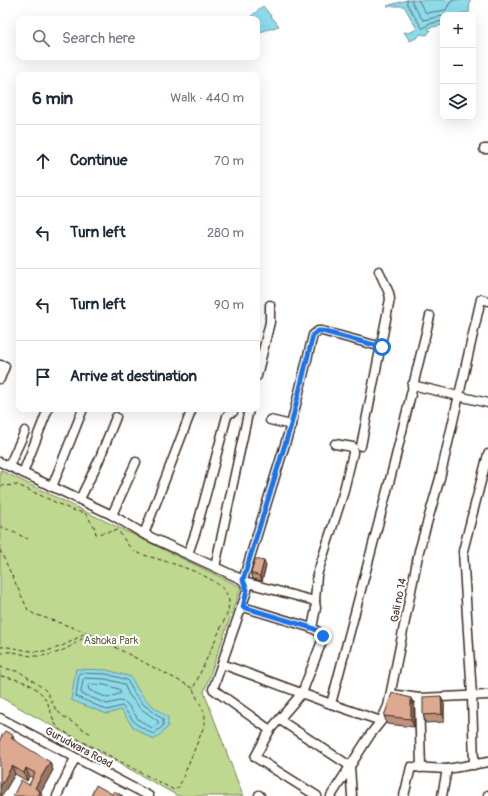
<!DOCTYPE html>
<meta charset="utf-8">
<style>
body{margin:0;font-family:Pangolin,sans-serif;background:#f6f6f7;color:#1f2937}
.controls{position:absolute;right:12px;top:12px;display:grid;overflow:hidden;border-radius:8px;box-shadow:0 4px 16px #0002}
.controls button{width:36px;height:36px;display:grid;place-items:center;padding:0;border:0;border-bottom:1px solid #e0e1e3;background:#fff;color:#1f2937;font:20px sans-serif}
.stop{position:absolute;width:12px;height:12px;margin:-9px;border:3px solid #1a73e8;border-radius:50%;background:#fff}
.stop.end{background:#1a73e8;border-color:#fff;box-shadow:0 1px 4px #0008}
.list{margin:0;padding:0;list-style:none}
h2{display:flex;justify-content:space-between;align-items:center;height:52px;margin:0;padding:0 16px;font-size:17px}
h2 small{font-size:13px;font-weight:400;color:#747a83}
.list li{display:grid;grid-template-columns:26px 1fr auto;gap:12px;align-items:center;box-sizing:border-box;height:72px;padding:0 16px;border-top:1px solid #e0e1e3}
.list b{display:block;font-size:15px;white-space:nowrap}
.list em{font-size:13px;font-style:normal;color:#747a83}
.icon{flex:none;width:22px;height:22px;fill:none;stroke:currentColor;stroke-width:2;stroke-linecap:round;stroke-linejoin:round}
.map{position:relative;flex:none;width:488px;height:796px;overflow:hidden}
.search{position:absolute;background:#fff;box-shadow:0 4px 16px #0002;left:16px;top:16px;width:244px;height:44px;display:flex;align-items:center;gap:10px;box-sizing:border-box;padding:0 14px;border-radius:8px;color:#747a83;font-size:15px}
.panel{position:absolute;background:#fff;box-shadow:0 4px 16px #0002;left:16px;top:72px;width:244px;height:340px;border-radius:8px}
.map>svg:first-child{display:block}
.green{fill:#bed88f;stroke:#7c8156}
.water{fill:#8cdaea;stroke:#6c9498}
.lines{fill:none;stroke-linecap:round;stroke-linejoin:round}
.shore{stroke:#5b7070;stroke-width:1}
.minor-casing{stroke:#3b2a1e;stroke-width:11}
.path{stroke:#3b2a1e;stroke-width:1;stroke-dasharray:4 3;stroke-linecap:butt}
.minor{stroke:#fff;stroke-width:8}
.wall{fill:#be917d;stroke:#3b2a1e}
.shaded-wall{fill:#9b7666;stroke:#3b2a1e}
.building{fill:#dda991;stroke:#3b2a1e}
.route{stroke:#1a73e8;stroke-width:5}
.labels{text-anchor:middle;stroke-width:4;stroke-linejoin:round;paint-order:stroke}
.street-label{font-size:11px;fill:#3b2a1e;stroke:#fff}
.park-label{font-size:11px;fill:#625e40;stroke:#fff}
</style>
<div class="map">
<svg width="488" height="796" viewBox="0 0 488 796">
<rect width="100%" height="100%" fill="#fff"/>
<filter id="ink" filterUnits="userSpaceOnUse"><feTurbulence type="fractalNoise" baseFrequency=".025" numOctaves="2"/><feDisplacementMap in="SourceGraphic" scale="8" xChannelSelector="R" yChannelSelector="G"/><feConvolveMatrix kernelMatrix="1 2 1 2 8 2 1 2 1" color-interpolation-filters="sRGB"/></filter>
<g filter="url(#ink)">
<!-- green -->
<path class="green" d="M0 470 241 587 204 692 243 796H178L0 697Z"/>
<!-- water -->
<g class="water">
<path d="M407 0H470L469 13H461V15H443V25L428 28 430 31 427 35 420 34 418 37 410 41 404 32 409 33 417 29 404 6H387Z"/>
<path d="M263 6 279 26 257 33V19H248Z"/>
<path d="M76 669 107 670 131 677C141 698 149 704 168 717V727L154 740 133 727 121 710 107 714 71 700Z"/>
</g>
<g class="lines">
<!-- shore -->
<g class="shore">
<path d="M407 0V4L422 28H424L428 24 443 21"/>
<path d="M412 0V3L423 20 443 16"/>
<path d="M418 0 426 13 446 10 449 4 454 0"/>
<path d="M80 673 107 674 127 680 134 693 144 705 163 719V726L153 734 136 724 122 706 107 710 77 697 76 696 79 675Z"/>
<path d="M85 678 106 679 124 684 129 695 140 708 158 721V724L152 728 139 720 128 705 125 702 119 701 107 704 82 694 81 692 83 680Z"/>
<path d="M90 684 105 685 119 689 121 693 108 698 89 690 88 686Z"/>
</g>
<defs>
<g id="minor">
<path d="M484 149H488"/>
<path d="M0 365 5 366 0 379"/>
<path d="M257 376 270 322V305"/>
<path d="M412 385 488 403"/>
<path d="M270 420 291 425"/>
<path d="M361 446 390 299 389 293 379 271"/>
<path d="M0 462 112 515 144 534 243 580 247 586V591L213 689 270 730"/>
<path d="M9 466 25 431"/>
<path d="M23 473 48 409"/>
<path d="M52 487 83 409"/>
<path d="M80 499 99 460 116 417"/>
<path d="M112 515 136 462"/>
<path d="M144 534 192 409"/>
<path d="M188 554 196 531 227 416 230 413 233 412"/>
<path d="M215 567 249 409"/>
<path d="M243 580 291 425 313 335 318 331H322L382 347"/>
<path d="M244 582 315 601"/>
<path d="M243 607 312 628 322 634V641L302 693 270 730 255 757 317 796"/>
<path d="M312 628 316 608 315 601 317 575 343 494 353 453V447L335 444"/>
<path d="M222 664 331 704 381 721"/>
<path d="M391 694 419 698 488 695"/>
<path d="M419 698 421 768"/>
<path d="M331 704 394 464 430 316"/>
<path d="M0 718 149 796"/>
<path d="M280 720 350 766 352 796"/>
<path d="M474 765 472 696 463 551 488 454"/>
<path d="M259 795 260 796"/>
<path d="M57 796 75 758"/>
<path d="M331 796 370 735 381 721 388 706 419 551 440 478 481 299 488 301"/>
<path d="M404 796 411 767 447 769 488 762"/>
<path d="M442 796 447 769"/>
<path d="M488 796V795"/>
</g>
</defs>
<!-- minor casing -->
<use href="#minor" class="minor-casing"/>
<!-- path -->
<g class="path">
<path d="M0 486 18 485 72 510 85 513 94 526 96 534 118 530 128 545 135 552C156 560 228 574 229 602 229 605 228 609 228 612L193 689C197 701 207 710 205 724L179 787 174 790 59 729C54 724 52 715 50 709 42 685 22 680 0 676"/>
<path d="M0 526 28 539"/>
<path d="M0 550 28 610 34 614 86 632 193 688"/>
<path d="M0 647C11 646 20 650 31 651 50 654 71 643 86 632"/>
<path d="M0 654C12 648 22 656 34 656 55 657 72 647 88 634"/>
<path d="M0 667 20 672 43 688 47 692 56 710 64 717 91 734"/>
</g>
<!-- minor -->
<use href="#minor" class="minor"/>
</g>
<!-- wall -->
<g class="wall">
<path d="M266 566 262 581 253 579 251 573Z"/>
<path d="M441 696 444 704V722L426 723 423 715Z"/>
<path d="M411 698 414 706V727L387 724 384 716Z"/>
<path d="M13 735 14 740 53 770 41 792 29 785 33 778 29 776 27 781 15 774 2 796H0Z"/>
</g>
<!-- shaded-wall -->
<g class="shaded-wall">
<path d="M264 561 266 566 262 581 260 576Z"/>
<path d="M441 696 444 704V722L442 714Z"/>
<path d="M411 698 414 706V727L411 719Z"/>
<path d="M50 762 53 770 41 792 42 796H38L35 788Z"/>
<path d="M12 766 15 774 2 796H0V787Z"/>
<path d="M26 768 29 776 27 781 24 773Z"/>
</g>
<!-- building -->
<g class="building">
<path d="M255 559 264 561 260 576 251 573Z"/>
<path d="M392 693 411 698V719L384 716Z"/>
<path d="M441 696 442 714 423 715V697Z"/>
<path d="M5 731 13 735 11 738 50 762 35 788 40 791 38 796H13L21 780 29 785 35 773 26 768 24 773 12 766 0 787V739Z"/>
<path d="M96 785 112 794 114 791 123 796H91Z"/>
</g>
</g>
<g class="lines" filter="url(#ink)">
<!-- route -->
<path class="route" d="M323 636 321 632 312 628 243 607 247 590 243 580 291 425 313 335 318 331H322L382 347"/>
</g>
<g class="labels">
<!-- street labels -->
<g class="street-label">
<text transform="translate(398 600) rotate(-79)" y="4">Gali no 14</text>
<text transform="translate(79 747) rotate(28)" y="4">Gurudwara Road</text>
</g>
<!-- park labels -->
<g class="park-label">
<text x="111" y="644">Ashoka Park</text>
</g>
</g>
</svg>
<div class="controls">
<button>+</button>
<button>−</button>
<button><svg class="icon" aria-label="layers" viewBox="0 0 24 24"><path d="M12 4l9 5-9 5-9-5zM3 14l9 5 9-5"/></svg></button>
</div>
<div class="stop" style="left:382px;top:347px"></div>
<div class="stop end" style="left:323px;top:636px"></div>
<div class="search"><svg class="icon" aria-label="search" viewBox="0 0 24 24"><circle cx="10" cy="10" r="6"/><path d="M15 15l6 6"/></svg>Search here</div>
<section class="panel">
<h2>6 min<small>Walk · 440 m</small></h2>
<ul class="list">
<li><svg class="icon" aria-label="ahead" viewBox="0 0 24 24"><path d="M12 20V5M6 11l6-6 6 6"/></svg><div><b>Continue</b></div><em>70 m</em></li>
<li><svg class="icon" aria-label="left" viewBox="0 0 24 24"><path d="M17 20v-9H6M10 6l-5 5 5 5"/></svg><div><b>Turn left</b></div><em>280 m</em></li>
<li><svg class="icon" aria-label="left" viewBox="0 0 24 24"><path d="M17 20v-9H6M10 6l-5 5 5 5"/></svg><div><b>Turn left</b></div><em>90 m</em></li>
<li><svg class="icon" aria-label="arrive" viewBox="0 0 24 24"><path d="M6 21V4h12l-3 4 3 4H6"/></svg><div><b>Arrive at destination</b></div></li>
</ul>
</section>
</div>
